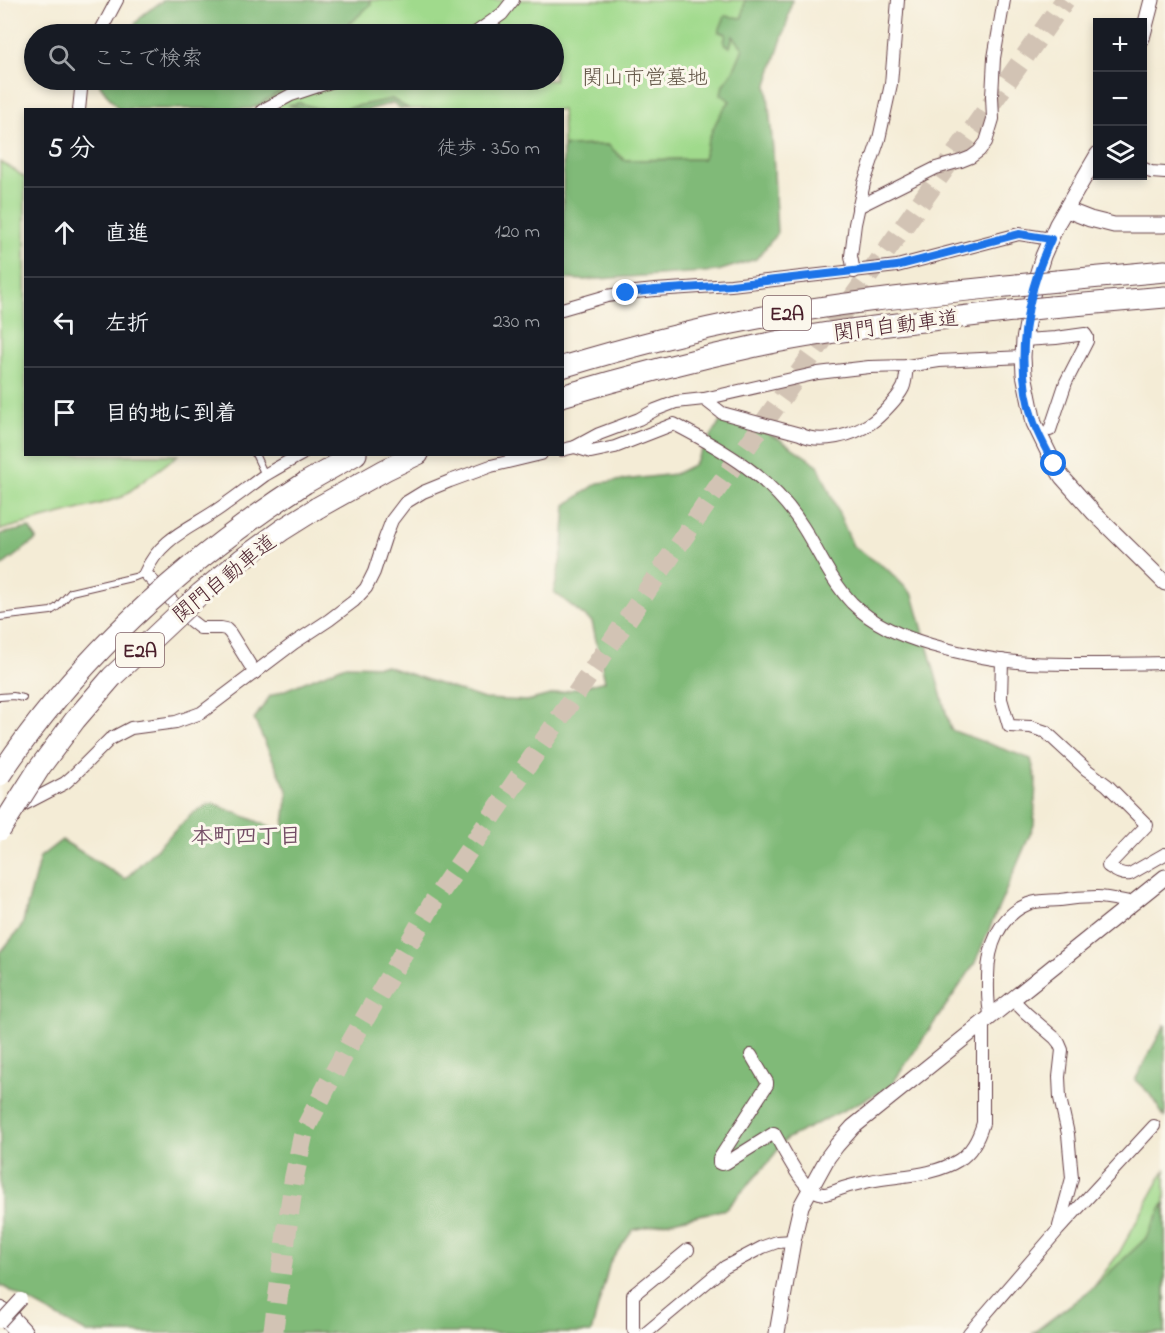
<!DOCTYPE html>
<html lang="ja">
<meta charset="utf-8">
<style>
body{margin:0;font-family:"Indie Flower","Klee One",sans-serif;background:#20242c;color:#f1f3f6}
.controls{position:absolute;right:18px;top:18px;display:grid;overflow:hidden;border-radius:0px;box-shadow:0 3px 9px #0003}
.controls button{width:54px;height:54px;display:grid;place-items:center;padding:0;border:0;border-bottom:2px solid #363941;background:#171b24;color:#f1f3f6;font:30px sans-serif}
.stop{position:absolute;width:18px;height:18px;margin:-14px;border:4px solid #1a73e8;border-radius:50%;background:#fff}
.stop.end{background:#1a73e8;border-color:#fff;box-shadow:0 2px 6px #0008}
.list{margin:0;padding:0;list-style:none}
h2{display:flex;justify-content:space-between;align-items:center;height:78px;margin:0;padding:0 24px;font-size:26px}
h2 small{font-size:20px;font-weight:400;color:#9ea1a6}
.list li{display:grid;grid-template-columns:39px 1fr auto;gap:18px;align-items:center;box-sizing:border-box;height:90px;padding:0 24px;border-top:2px solid #363941}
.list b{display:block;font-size:22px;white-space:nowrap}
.list em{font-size:20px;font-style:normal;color:#9ea1a6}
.icon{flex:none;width:33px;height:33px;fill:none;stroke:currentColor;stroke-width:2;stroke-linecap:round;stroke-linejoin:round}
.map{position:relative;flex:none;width:1165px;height:1333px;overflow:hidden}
.search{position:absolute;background:#171b24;box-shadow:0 3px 9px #0003;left:24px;top:24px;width:540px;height:66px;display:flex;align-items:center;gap:15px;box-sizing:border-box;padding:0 21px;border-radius:33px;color:#9ea1a6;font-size:22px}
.panel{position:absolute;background:#171b24;box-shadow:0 3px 9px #0003;left:24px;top:108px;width:540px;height:348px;border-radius:0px}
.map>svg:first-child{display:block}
.green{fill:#a0da8c;stroke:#757c5c;stroke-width:1.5}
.forest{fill:#80ba78;stroke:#656c52;stroke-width:1.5}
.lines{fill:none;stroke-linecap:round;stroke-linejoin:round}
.trunk-tunnel{stroke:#d2c3b4;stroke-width:20;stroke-dasharray:20 10;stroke-linecap:butt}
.service-casing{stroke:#643e45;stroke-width:8}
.minor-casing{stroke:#643e45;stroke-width:14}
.tertiary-casing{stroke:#643e45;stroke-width:17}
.motorway-casing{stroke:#643e45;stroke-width:23}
.service{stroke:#fff;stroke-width:6}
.minor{stroke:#fff;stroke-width:12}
.tertiary{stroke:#fff;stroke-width:15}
.motorway{stroke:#fff;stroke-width:21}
.minor-bridge-casing{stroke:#643e45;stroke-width:14;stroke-linecap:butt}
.motorway-bridge-casing{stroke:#643e45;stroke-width:23;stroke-linecap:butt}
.minor-bridge{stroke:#fff;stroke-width:12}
.motorway-bridge{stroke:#fff;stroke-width:21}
.route{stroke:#1a73e8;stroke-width:8}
.labels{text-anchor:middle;stroke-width:6;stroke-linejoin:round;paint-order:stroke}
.shield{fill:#fbf7ec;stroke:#7f6065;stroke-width:1.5}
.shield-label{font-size:20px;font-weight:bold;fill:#4a1f2b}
.park-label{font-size:21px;fill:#645748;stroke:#fbf7ec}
.street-label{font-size:21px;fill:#4a1f2b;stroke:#fbf7ec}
.neighbourhood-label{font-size:22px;font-weight:bold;fill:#744e66;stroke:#fbf7ec}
</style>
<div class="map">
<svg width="1165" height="1333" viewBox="0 0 1165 1333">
<rect width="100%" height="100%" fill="#fbf7ec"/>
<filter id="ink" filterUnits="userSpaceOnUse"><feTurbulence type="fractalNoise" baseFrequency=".0167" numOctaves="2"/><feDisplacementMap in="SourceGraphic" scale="12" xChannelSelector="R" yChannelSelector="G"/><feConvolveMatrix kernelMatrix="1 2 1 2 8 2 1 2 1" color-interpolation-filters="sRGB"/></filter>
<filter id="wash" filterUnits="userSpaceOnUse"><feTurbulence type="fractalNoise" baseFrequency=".008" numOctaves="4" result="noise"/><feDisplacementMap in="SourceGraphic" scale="24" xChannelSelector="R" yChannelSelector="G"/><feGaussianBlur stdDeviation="1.35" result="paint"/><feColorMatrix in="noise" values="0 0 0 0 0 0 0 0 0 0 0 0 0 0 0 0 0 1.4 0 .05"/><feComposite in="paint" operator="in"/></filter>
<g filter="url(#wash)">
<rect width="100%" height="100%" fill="#f4ecd6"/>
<!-- green -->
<g class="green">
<path d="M370 0H745L742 18 719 32 733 36 744 48 734 70 723 85 730 101 705 151 703 159 624 160 608 145 563 146 562 110 409 109 392 99 347 108H316L299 103 290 105 303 109 256 110 258 104 283 90 281 80H554V34H328L352 22 370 4Z"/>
<path d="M0 162 13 169 25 178 26 454 178 455 122 497 96 505 0 530Z"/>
<path d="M1165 1170V1333H1033L1093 1288 1119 1253Z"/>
</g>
<!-- forest -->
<g class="forest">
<path d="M164 0H370L371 4 352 22 328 34H126L144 14Z"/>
<path d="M745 0H792L787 23 767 84 773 150 777 234 756 259 718 271 584 280 563 279V146L608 145 624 160 703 159C708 139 716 117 730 101L721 94 723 85 734 70 743 48 733 36 730 47 724 43 726 34 719 31 725 16 742 18Z"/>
<path d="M101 80H281L283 90 251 109H118L100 85Z"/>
<path d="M392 99 409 109H401L393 103 368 110 303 109 288 105 299 103 316 108H347Z"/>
<path d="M729 416 779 439 818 465 853 546 887 569 913 595 951 730 1031 759 1036 779 1034 825 974 965 890 1087 786 1139 767 1164 726 1209 633 1230 610 1262 591 1333H87L0 1285V953L22 926 40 857 62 840 125 879 193 813 212 803 283 832 288 792 254 719 270 696 346 665 386 666 484 699 527 701 605 681 592 622 554 592 563 547 566 505 598 483 675 474 693 465 720 422Z"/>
<path d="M29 528 37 539 0 567V534Z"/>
<path d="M1165 1024V1118L1149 1093 1135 1080Z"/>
<path d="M1165 1202V1333H1033L1093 1288 1145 1239Z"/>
</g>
</g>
<g filter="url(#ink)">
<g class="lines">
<!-- trunk-tunnel -->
<path class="trunk-tunnel" d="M273 1333 294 1178 304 1131 326 1088 351 1042 434 901 716 490 1065 0"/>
<defs>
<g id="service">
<path d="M255 454 265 475"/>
<path d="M0 617 51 611 57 607 71 592 135 577 145 573"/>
<path d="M0 697 13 696 23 698"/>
</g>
<g id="minor">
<path d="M99 34 117 0"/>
<path d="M474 34 502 14 513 0"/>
<path d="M79 110 82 80"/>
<path d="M263 110 291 95 336 80"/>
<path d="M1142 168 1151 172 1165 173"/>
<path d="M858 207 936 168 961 161 971 157 979 151 986 142 993 119 992 96 994 58 1004 0"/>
<path d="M854 272 851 256 855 224 864 183 879 139 891 84 898 0"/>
<path d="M562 309 607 296 626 293 655 290 731 285 897 266 1019 234 1051 239"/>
<path d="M1024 340 1056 338 1085 334 1087 337V341L1066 382 1050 430"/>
<path d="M704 399 722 413 800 434C820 445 854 435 871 423 880 417 898 398 903 388 906 382 906 372 907 366"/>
<path d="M575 447 591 452 615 447 674 424C724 450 772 477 803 527 819 552 831 581 852 603 874 625 901 636 931 645 963 654 996 661 1029 663 1074 665 1120 664 1165 663"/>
<path d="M562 450 575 447 599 434 639 419 655 410 676 402 704 399 818 373 869 367 907 366 939 361 1023 357"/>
<path d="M1002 660 1001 699 1009 726 1031 727 1046 732 1087 770 1107 785 1147 825 1108 866C1116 871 1121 875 1130 874L1165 854"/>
<path d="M255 673 230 633 226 629 221 628H200L191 621 145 573C161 537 190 529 220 508 236 497 250 486 265 475 277 468 289 461 302 454"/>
<path d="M17 808 65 783 73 776 110 739 131 728 176 722 201 713 294 643 329 620 354 601 366 588 374 572 385 538 392 520 405 503 423 492 450 481 491 466 541 454"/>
<path d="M1012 999 1026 1013 1055 1038 1059 1043 1062 1050 1059 1077 1060 1098 1068 1134 1072 1178 1059 1226"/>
<path d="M991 1017C987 1004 988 990 988 976 988 947 999 916 1028 904 1038 900 1050 901 1060 900 1072 898 1085 897 1097 897 1109 897 1122 901 1134 903"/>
<path d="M751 1055 767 1082V1085L719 1159V1163L721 1164 726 1163 774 1133C781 1145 801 1185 812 1190 816 1192 821 1194 825 1194 831 1193 837 1190 843 1188 852 1185 861 1183 870 1181 899 1175 932 1177 959 1160 972 1152 979 1137 983 1123V1024"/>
<path d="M635 1333 633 1328V1295L688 1250"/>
<path d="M646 1333 725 1267 763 1247 777 1242 793 1241"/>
<path d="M969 1333 1058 1230 1154 1126"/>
</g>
<g id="tertiary">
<path d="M1142 38 1152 0"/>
<path d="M1098 154 1057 224 1043 256 1034 285 1024 340 1023 357 1024 374 1034 423 1054 464 1062 477 1094 513 1165 583"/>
<path d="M1067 210 1090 219 1114 225H1165"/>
<path d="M777 1333 793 1241 801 1206 828 1157 837 1145 853 1127 1165 877"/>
</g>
<g id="motorway">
<path d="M1057 281 1165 271"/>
<path d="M1051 307 1165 297"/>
<path d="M562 367C625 348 689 331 753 319 841 302 929 294 1017 285"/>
<path d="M562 396C626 377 691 360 756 346 841 328 928 321 1013 311"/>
<path d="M305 483 356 454"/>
<path d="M317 508 385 470 418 454"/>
<path d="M0 1312 6 1316 22 1333"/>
</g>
</defs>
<!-- service casing -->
<use href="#service" class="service-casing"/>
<!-- minor casing -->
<use href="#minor" class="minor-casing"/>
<!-- tertiary casing -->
<use href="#tertiary" class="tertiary-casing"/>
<!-- motorway casing -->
<use href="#motorway" class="motorway-casing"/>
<!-- service -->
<use href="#service" class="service"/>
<!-- minor -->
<use href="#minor" class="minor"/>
<!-- tertiary -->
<use href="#tertiary" class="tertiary"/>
<!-- motorway -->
<use href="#motorway" class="motorway"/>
<defs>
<path id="minor-bridge" d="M0 1322 21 1299"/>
<g id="motorway-bridge">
<path d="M1017 285 1057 281"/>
<path d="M1013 311 1051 307"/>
<path d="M0 775C79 656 186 560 305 483"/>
<path d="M0 830 40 767 75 720 112 677 201 593 241 560 282 530 317 508"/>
</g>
</defs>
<!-- minor-bridge casing -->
<use href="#minor-bridge" class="minor-bridge-casing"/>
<!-- motorway-bridge casing -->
<use href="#motorway-bridge" class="motorway-bridge-casing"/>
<!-- minor-bridge -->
<use href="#minor-bridge" class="minor-bridge"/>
<!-- motorway-bridge -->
<use href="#motorway-bridge" class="motorway-bridge"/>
</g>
</g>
<g class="lines" filter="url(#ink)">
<!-- route -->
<path class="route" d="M626 293 655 290 731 285 897 266 1019 234 1051 239C1026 293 1013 366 1034 423 1039 437 1047 451 1054 464"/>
</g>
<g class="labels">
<!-- shield labels -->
<g class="shield">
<rect x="763" y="296" width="48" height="34" rx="4.5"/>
<rect x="116" y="633" width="48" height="34" rx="4.5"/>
</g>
<g class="shield-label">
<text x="787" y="320">E2A</text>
<text x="140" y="657">E2A</text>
</g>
<!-- park labels -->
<g class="park-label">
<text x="645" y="84">関山市営墓地</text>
</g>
<!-- street labels -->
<g class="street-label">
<text transform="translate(896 325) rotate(-7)" y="7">関門自動車道</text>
<text transform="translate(224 578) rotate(-39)" y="7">関門自動車道</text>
</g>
<!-- neighbourhood labels -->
<g class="neighbourhood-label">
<text x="246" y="843">本町四丁目</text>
</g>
</g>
</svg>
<div class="controls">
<button>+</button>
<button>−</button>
<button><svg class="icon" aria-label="layers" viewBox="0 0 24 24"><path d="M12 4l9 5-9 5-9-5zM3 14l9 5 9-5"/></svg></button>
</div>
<div class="stop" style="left:1054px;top:464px"></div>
<div class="stop end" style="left:626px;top:293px"></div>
<div class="search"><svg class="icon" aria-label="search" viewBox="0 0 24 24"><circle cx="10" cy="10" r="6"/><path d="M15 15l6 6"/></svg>ここで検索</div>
<section class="panel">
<h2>5 分<small>徒歩 · 350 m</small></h2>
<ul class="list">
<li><svg class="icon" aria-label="ahead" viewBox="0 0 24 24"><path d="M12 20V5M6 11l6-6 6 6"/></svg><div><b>直進</b></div><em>120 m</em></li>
<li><svg class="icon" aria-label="left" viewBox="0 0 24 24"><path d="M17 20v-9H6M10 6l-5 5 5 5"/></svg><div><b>左折</b></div><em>230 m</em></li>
<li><svg class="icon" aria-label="arrive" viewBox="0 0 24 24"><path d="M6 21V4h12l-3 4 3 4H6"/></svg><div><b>目的地に到着</b></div></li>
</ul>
</section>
</div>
